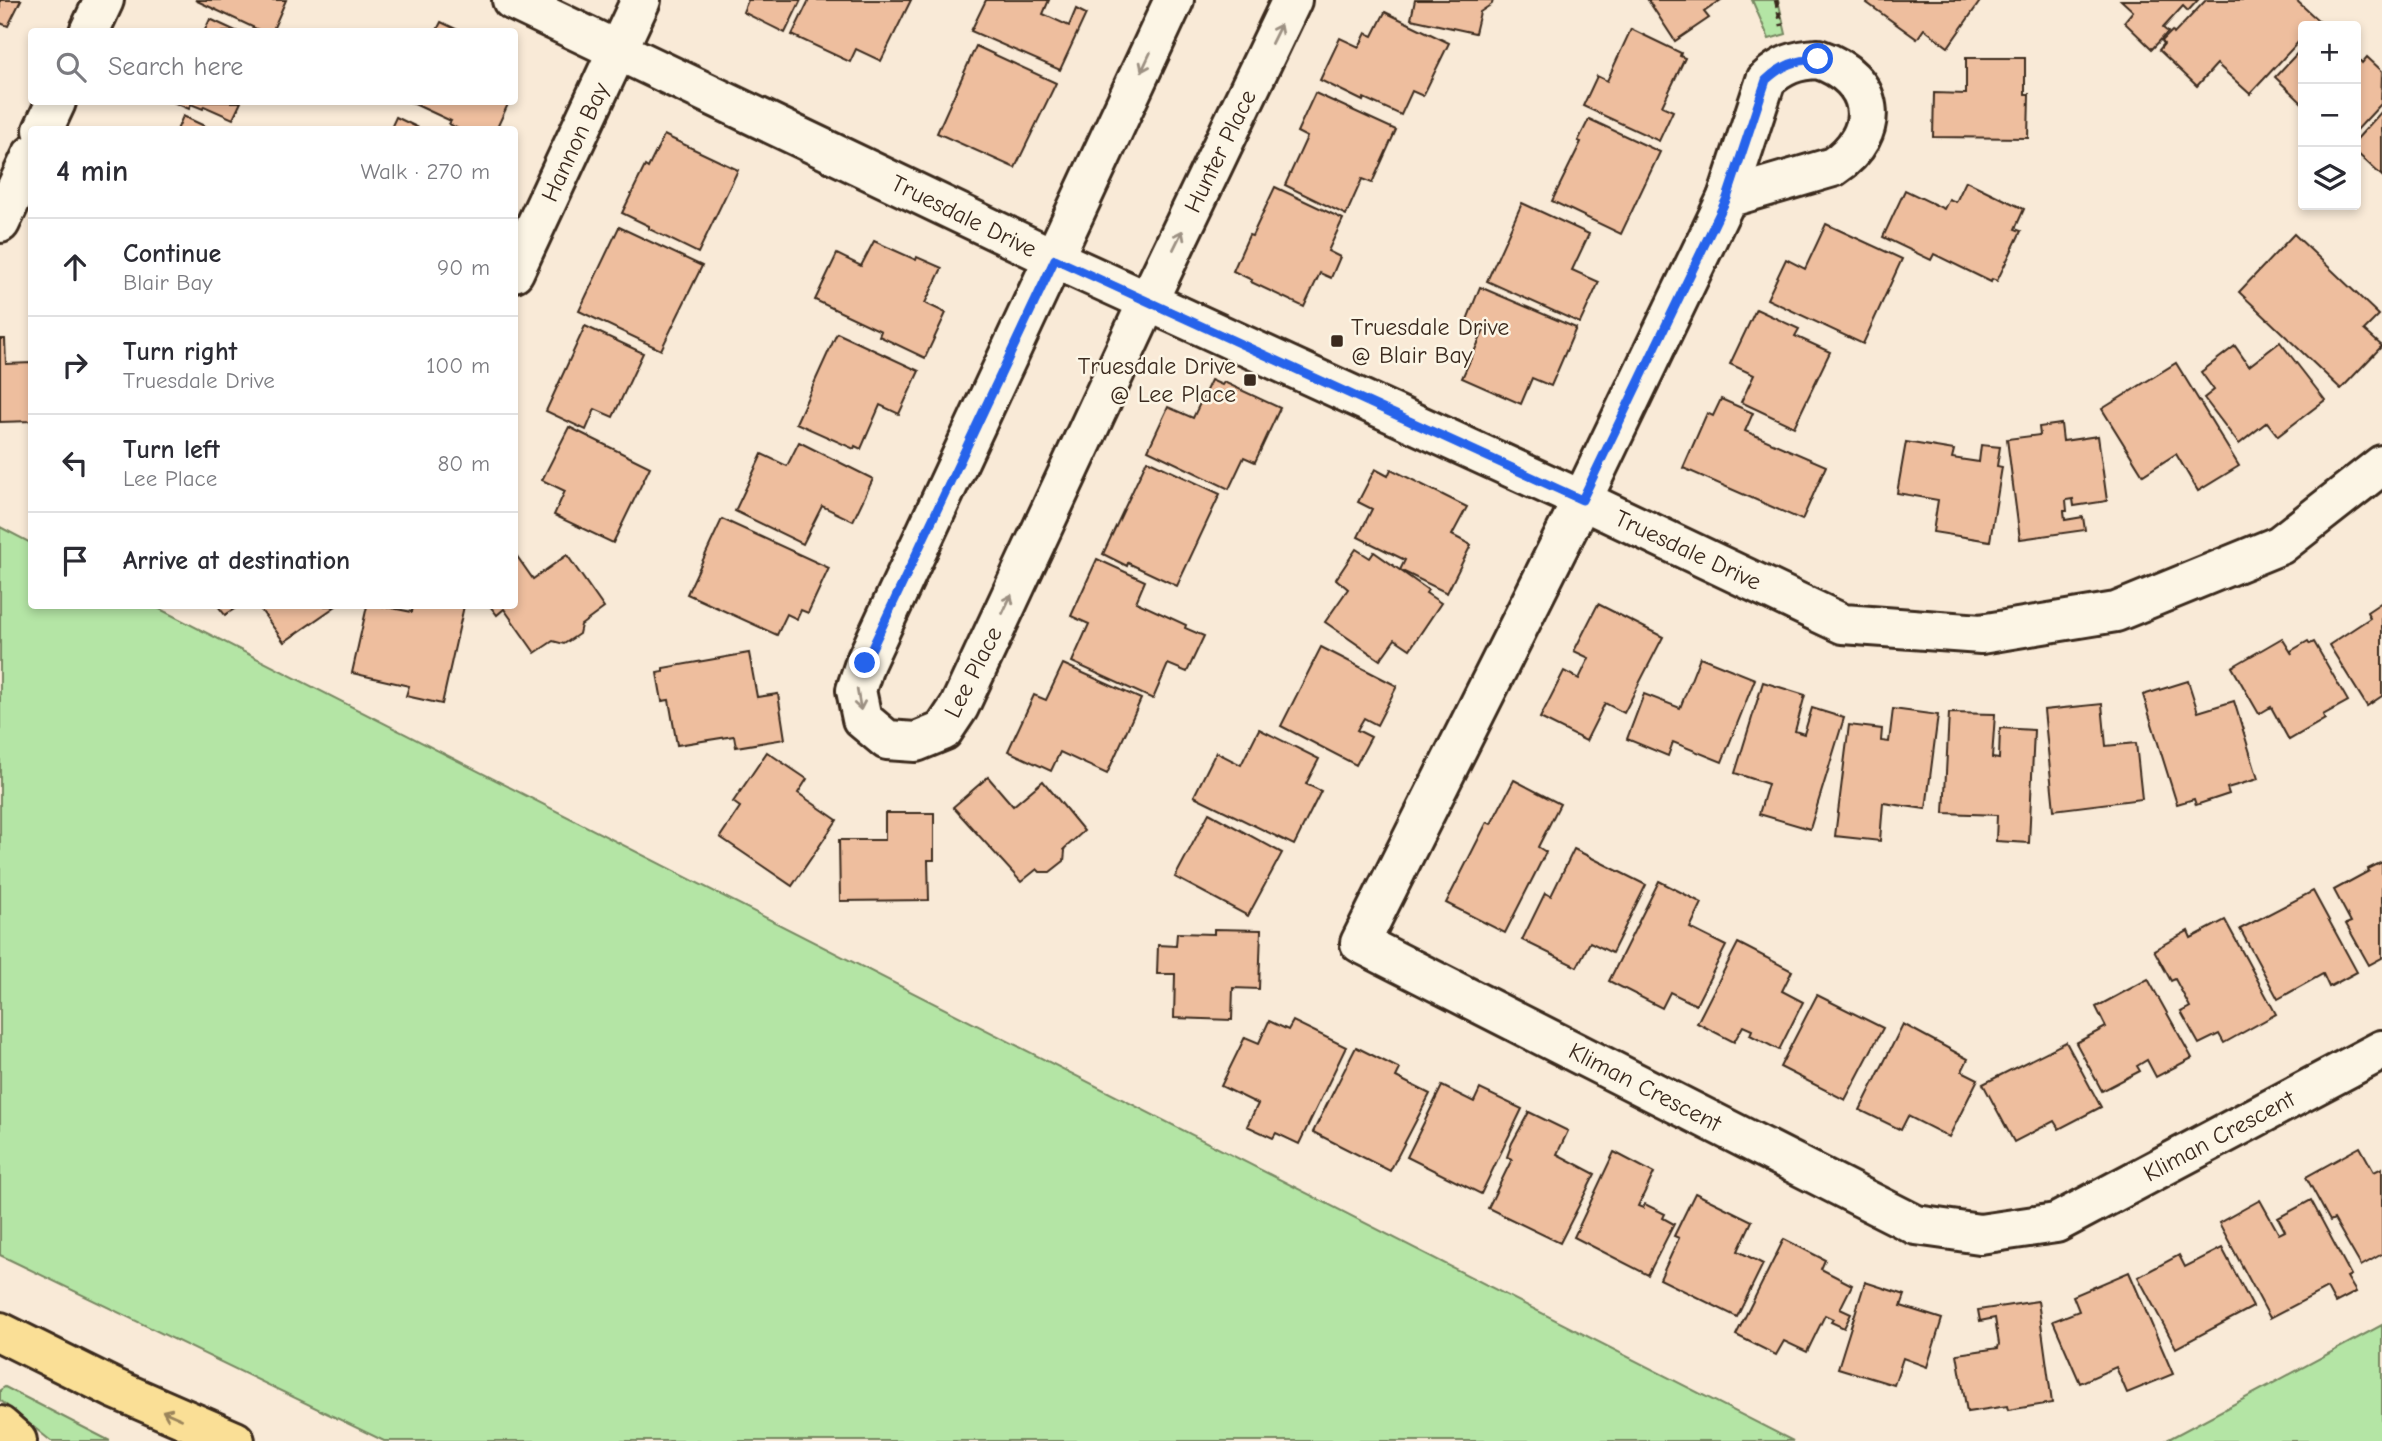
<!DOCTYPE html>
<meta charset="utf-8">
<style>
body{margin:0;font-family:"Comic Neue",sans-serif;background:#f2f2f3;color:#2b2b33}
.controls{position:absolute;right:21px;top:21px;display:grid;overflow:hidden;border-radius:7px;box-shadow:0 4px 10px #0003}
.controls button{width:63px;height:63px;display:grid;place-items:center;padding:0;border:0;border-bottom:2px solid #e1e1e2;background:#fff;color:#2b2b33;font:35px sans-serif}
.stop{position:absolute;width:21px;height:21px;margin:-16px;border:5px solid #2563eb;border-radius:50%;background:#fff}
.stop.end{background:#2563eb;border-color:#fff;box-shadow:0 2px 7px #0008}
.list{margin:0;padding:0;list-style:none}
h2{display:flex;justify-content:space-between;align-items:center;height:91px;margin:0;padding:0 28px;font-size:30px}
h2 small{font-size:23px;font-weight:400;color:#7c7c81}
.list li{display:grid;grid-template-columns:46px 1fr auto;gap:21px;align-items:center;box-sizing:border-box;height:98px;padding:0 28px;border-top:2px solid #e1e1e2}
.list b{display:block;font-size:26px;white-space:nowrap}
.list p{margin:0;font-size:23px;white-space:nowrap;color:#7c7c81}
.list em{font-size:23px;font-style:normal;color:#7c7c81}
.icon{flex:none;width:38px;height:38px;fill:none;stroke:currentColor;stroke-width:2;stroke-linecap:round;stroke-linejoin:round}
.map{position:relative;flex:none;width:2382px;height:1441px;overflow:hidden}
.search{position:absolute;background:#fff;box-shadow:0 4px 10px #0003;left:28px;top:28px;width:490px;height:77px;display:flex;align-items:center;gap:18px;box-sizing:border-box;padding:0 24px;border-radius:7px;color:#7c7c81;font-size:26px}
.panel{position:absolute;background:#fff;box-shadow:0 4px 10px #0003;left:28px;top:126px;width:490px;height:483px;border-radius:7px}
.map>svg:first-child{display:block}
.green{fill:#b4e5a5;stroke:#788862;stroke-width:2}
.building{fill:#eebe9e;stroke:#3b2a1e;stroke-width:2}
.lines{fill:none;stroke-linecap:round;stroke-linejoin:round}
.street-casing{stroke:#3b2a1e;stroke-width:44}
.secondary-casing{stroke:#3b2a1e;stroke-width:44}
.highway-casing{stroke:#3b2a1e;stroke-width:44}
.path{stroke:#3b2a1e;stroke-width:4.5;stroke-dasharray:7 5;stroke-linecap:butt}
.street{stroke:#fcf5e5;stroke-width:38}
.secondary{stroke:#fcf5e5;stroke-width:38}
.highway{stroke:#fadf96;stroke-width:38}
.oneway{stroke:#9c9082}
.oneway2{stroke:#9a845a}
.route{stroke:#2563eb;stroke-width:9}
.poi-dot{fill:#3b2a1e;stroke:#fcf5e5;stroke-width:2.5}
.labels{text-anchor:middle;stroke-width:5;stroke-linejoin:round;paint-order:stroke}
.street-label{font-size:24px;fill:#3b2a1e;stroke:#fcf5e5}
.poi-label{font-size:24px;fill:#3b2a1e;stroke:#fcf5e5;text-anchor:start}
</style>
<div class="map">
<svg width="2382" height="1441" viewBox="0 0 2382 1441">
<rect width="100%" height="100%" fill="#f9ead7"/>
<filter id="ink" filterUnits="userSpaceOnUse"><feTurbulence type="fractalNoise" baseFrequency=".0143" numOctaves="2"/><feDisplacementMap in="SourceGraphic" scale="14" xChannelSelector="R" yChannelSelector="G"/><feConvolveMatrix kernelMatrix="1 2 1 2 8 2 1 2 1" color-interpolation-filters="sRGB"/></filter>
<g filter="url(#ink)">
<!-- green -->
<g class="green">
<path d="M1752 0H1778L1786 34 1769 39Z"/>
<path d="M0 527 31 543 32 606H154L1793 1441H384L0 1255Z"/>
<path d="M2382 1325V1441H2165Z"/>
<path d="M5 1387 110 1441H51L0 1400V1390Z"/>
</g>
<!-- building -->
<g class="building">
<path d="M0 0H21L8 26 0 23Z"/>
<path d="M195 0H286L272 32H263Z"/>
<path d="M748 0H801L785 33 743 12Z"/>
<path d="M809 0H911L881 61 856 49 850 62 792 35Z"/>
<path d="M986 0H1049L1043 14 1069 26 1076 9 1086 14 1060 70 971 31Z"/>
<path d="M1415 0H1493L1492 4 1480 12 1475 33 1411 19Z"/>
<path d="M1648 0H1721L1704 12 1709 18 1675 41Z"/>
<path d="M1869 0H1981L1948 47 1924 29 1917 39 1867 3Z"/>
<path d="M2121 0H2198L2188 11 2183 6 2163 28 2168 32 2152 49 2124 22 2133 11Z"/>
<path d="M2206 0H2296L2319 21 2314 26H2303V37L2250 94 2217 64 2197 86 2159 50 2164 44 2162 41 2172 31 2174 34Z"/>
<path d="M1385 12 1449 43 1423 96 1412 91 1401 115 1364 98 1363 101 1320 80 1340 38 1359 47 1366 33 1373 36Z"/>
<path d="M210 19 238 32H204Z"/>
<path d="M441 22 462 32H436Z"/>
<path d="M1631 29 1681 53 1680 56 1685 58 1662 106 1673 111 1659 141 1583 106 1597 76 1607 81Z"/>
<path d="M976 46 1056 83 1015 168 937 133Z"/>
<path d="M2303 47V104L2275 77Z"/>
<path d="M2356 56 2362 63 2367 57 2382 71 2381 104 2356 131Z"/>
<path d="M1966 58H2025V94H2029L2028 138 1933 137 1934 93 1966 94Z"/>
<path d="M1315 93 1396 130 1372 183 1362 179 1346 215 1285 185 1307 137 1297 132Z"/>
<path d="M173 102H241L233 119 204 106 203 109 191 104 189 109Z"/>
<path d="M410 102H509L496 130H460L449 124 451 121Z"/>
<path d="M2382 111V176L2356 152V140Z"/>
<path d="M183 116 213 130H177Z"/>
<path d="M396 117 423 130H390Z"/>
<path d="M1589 119 1660 152 1621 234 1552 201 1581 142 1578 141Z"/>
<path d="M664 135 738 170 698 253 649 229V226L622 213 645 166 648 168Z"/>
<path d="M1966 181 2024 209 2015 229 2021 231 1997 281 1992 279 1991 282 1934 254 1931 260 1883 237 1905 190 1944 209 1949 199 1956 202Z"/>
<path d="M1275 187 1343 219 1328 251 1340 257 1331 278 1320 273 1304 307 1251 282 1252 280 1233 271 1249 235 1252 236Z"/>
<path d="M1522 203 1589 234 1572 270 1599 282 1580 323 1487 281Z"/>
<path d="M1826 224 1902 259 1863 344 1767 299 1786 259 1805 269Z"/>
<path d="M619 227 702 266 661 350 579 311Z"/>
<path d="M2294 234 2379 315 2364 330 2382 346 2341 389 2239 292Z"/>
<path d="M874 241 916 260 917 257 942 268 925 303 946 313 925 358 879 336 881 331 815 300 837 254 861 266Z"/>
<path d="M1480 287 1576 328 1551 386 1532 378 1521 404 1462 378 1485 328 1467 320Z"/>
<path d="M1756 309 1799 329 1795 336 1830 352 1794 427 1741 402 1754 375 1730 364Z"/>
<path d="M585 326 643 353 613 417 595 409 586 430 546 411Z"/>
<path d="M837 333 919 371 899 414 880 405 861 449 855 446 854 449 796 423Z"/>
<path d="M0 339H5L6 364 32 363V421L0 422Z"/>
<path d="M2280 342 2325 400 2278 436 2267 422 2239 444 2204 398 2214 390 2201 372 2235 346 2249 366Z"/>
<path d="M2176 363 2239 466 2198 491 2176 454 2143 475 2102 409Z"/>
<path d="M1211 380 1222 385 1224 382 1280 408 1255 462 1244 457 1229 489 1148 450 1168 407 1193 418Z"/>
<path d="M1721 399 1753 413 1745 431 1826 466 1802 520 1683 468 1707 413 1713 416Z"/>
<path d="M2061 424 2063 441 2098 436 2107 501 2074 506 2073 499 2066 500 2067 511H2064L2065 520 2083 517 2085 530 2020 539 2007 439 2040 435 2039 427Z"/>
<path d="M569 427 650 467 613 543 554 515 565 491 542 480Z"/>
<path d="M799 442 873 479 853 521 822 506 803 544 735 511 762 454 787 466Z"/>
<path d="M1906 442 1954 450 1952 458 1979 462 1981 445 2000 447 1997 466 2002 467 1990 541 1933 532 1938 500 1897 493Z"/>
<path d="M1147 460 1220 494 1177 586 1128 563 1127 566 1103 554Z"/>
<path d="M1375 469 1388 476 1391 469 1467 507 1452 535 1471 545 1447 593 1400 570 1405 560 1358 537 1372 509 1358 502Z"/>
<path d="M722 519 829 568 808 613 801 610 797 619 787 614 777 635 687 594Z"/>
<path d="M1356 549 1370 558 1374 552 1428 590 1426 593 1441 603 1410 649 1395 639 1380 660 1325 622 1348 589 1336 579Z"/>
<path d="M514 552 533 579 567 555 604 608 581 625 579 634 564 644 553 641 535 653 504 609 497 615 490 606H514Z"/>
<path d="M1097 559 1145 581 1136 602 1186 625 1185 628 1204 636 1187 672 1168 664 1153 699 1072 662 1089 624 1071 616Z"/>
<path d="M2382 602V696L2367 706 2329 645 2370 618 2367 612Z"/>
<path d="M1598 604 1663 637 1624 713 1605 703 1586 741 1540 718 1564 671 1579 679 1589 658 1574 651Z"/>
<path d="M218 606H239L225 615Z"/>
<path d="M258 606H336L284 642Z"/>
<path d="M367 606H382L412 612 413 606H464L442 704 406 696 409 686 352 673Z"/>
<path d="M2282 638 2292 654 2291 651 2308 641 2310 644 2314 642 2348 701 2323 715 2325 719 2289 740 2271 707 2259 714 2232 667Z"/>
<path d="M1321 647 1397 686 1377 725 1364 718 1357 730 1371 737 1356 765 1281 726Z"/>
<path d="M749 653 757 697 778 694 785 739 736 747 734 736 677 745 669 700 662 701 657 673 663 672V668Z"/>
<path d="M1700 657 1755 679 1722 762 1673 742 1668 756 1627 739 1644 694 1680 708Z"/>
<path d="M1063 664 1141 699 1107 774 1060 752 1051 771 1008 751 1034 695 1046 700Z"/>
<path d="M2188 681 2198 712 2234 701 2258 779 2227 788 2229 794 2196 805 2194 799 2177 804 2143 695Z"/>
<path d="M1763 682 1805 695 1795 731 1804 734 1812 708 1844 718 1810 829 1759 814 1768 784 1735 773Z"/>
<path d="M2102 704 2106 746 2136 743 2142 799 2054 810 2044 710Z"/>
<path d="M1893 709 1938 715 1926 809 1883 803 1880 841 1835 836 1849 725 1882 729 1881 741 1889 742Z"/>
<path d="M1949 713 1995 714 1992 758 1999 759 2000 728 2034 730 2029 843 1996 841 1997 815 1944 813Z"/>
<path d="M1259 729 1319 759 1306 784 1321 791 1294 845 1194 796 1216 752 1241 765Z"/>
<path d="M767 752 807 779 798 793 837 820 792 886 720 837 740 807 733 802Z"/>
<path d="M988 777 1013 806 1043 781 1084 831 1064 849 1065 851 1064 861 1050 872H1040L1037 869 1021 882 953 807Z"/>
<path d="M1514 780 1560 804 1538 847 1546 852 1505 933 1446 903 1487 822 1491 824Z"/>
<path d="M885 813H934V860H928L929 900 840 901 839 840H885Z"/>
<path d="M1209 813 1282 853 1248 916 1175 877Z"/>
<path d="M1574 849 1646 885 1612 953 1590 942 1577 967 1522 940 1545 893 1551 896Z"/>
<path d="M2382 862V958L2369 965 2346 924 2351 922 2334 890 2369 871 2368 869Z"/>
<path d="M1659 881 1702 903 1690 928 1726 946 1696 1005 1670 992 1662 1008 1609 981Z"/>
<path d="M2313 891 2357 972 2329 987 2323 974 2278 999 2240 929Z"/>
<path d="M2225 920 2276 1014 2224 1043 2219 1034 2199 1044 2181 1012 2190 1007 2175 979 2171 981 2154 950 2188 931 2191 938Z"/>
<path d="M1214 929 1261 930 1259 989 1233 988 1232 1020 1174 1018 1175 974H1157L1158 945 1176 946 1177 933 1214 934Z"/>
<path d="M1738 943 1792 971 1782 991 1803 1002 1779 1050 1750 1035 1752 1030 1743 1026 1734 1042 1697 1023Z"/>
<path d="M2148 979 2192 1058 2156 1077 2147 1060 2137 1066 2140 1071 2102 1091 2076 1043 2106 1027 2096 1007Z"/>
<path d="M1817 995 1883 1028 1845 1100 1780 1067Z"/>
<path d="M1269 1021 1288 1030 1293 1021 1346 1047 1299 1144 1276 1133 1273 1138 1247 1126 1258 1104 1221 1086 1245 1037 1259 1043Z"/>
<path d="M1903 1024 1968 1059 1962 1071 1978 1079 1949 1137 1908 1116 1901 1130 1860 1110Z"/>
<path d="M2066 1042 2101 1107 2059 1129 2054 1121 2014 1142 1983 1084Z"/>
<path d="M1356 1047 1400 1069 1396 1077 1430 1094 1390 1171 1313 1132Z"/>
<path d="M1442 1086 1474 1102 1480 1089 1522 1109 1481 1194 1407 1157Z"/>
<path d="M1529 1112 1568 1131 1557 1154 1595 1174 1560 1243 1488 1208 1512 1159 1507 1157 1512 1143Z"/>
<path d="M2360 1147 2374 1172 2382 1168V1254L2361 1266 2334 1219 2330 1221 2306 1177Z"/>
<path d="M1614 1152 1654 1173 1638 1206 1643 1208 1645 1204 1665 1214 1663 1218 1674 1224 1648 1275 1574 1237Z"/>
<path d="M1695 1193 1752 1221 1738 1251 1763 1264 1737 1317 1660 1279 1679 1238 1674 1236Z"/>
<path d="M2260 1200 2279 1234 2285 1231 2278 1218 2311 1200 2351 1275 2347 1277 2356 1292 2335 1303 2327 1288 2270 1318 2219 1223Z"/>
<path d="M1784 1239 1825 1260 1821 1269 1852 1285 1840 1309 1851 1314 1844 1328 1831 1322 1833 1319 1825 1315 1807 1352 1784 1341 1776 1355 1736 1335Z"/>
<path d="M2222 1248 2253 1307 2176 1348 2138 1277 2179 1255 2185 1267Z"/>
<path d="M2129 1272 2173 1374 2127 1393 2116 1367 2080 1383 2053 1321 2079 1311 2073 1296Z"/>
<path d="M1865 1282 1905 1295 1901 1306 1942 1319 1927 1367 1903 1358 1894 1385 1838 1368Z"/>
<path d="M2038 1301 2052 1403 2008 1410 2007 1406 1967 1412 1957 1354 1998 1348 1999 1344 1995 1318 1980 1321 1978 1310Z"/>
</g>
<g class="lines">
<defs>
<g id="street">
<path d="M1174 0 865 663 856 690 862 719 887 740 916 742 943 731 959 707 1148 301 1292 0"/>
<path d="M89 32 104 0"/>
<path d="M1818 59C1876 78 1884 133 1833 167L1727 198 1766 80C1782 65 1796 60 1818 59Z"/>
<path d="M43 130 56 102"/>
<path d="M1727 198 1582 500 1360 943 1916 1225 1980 1234 2056 1223 2382 1050"/>
<path d="M0 223 32 155"/>
<path d="M514 272 641 0"/>
</g>
<path id="secondary" d="M512 0 1055 259 1582 500 1843 624 1981 634 2116 612 2280 545 2382 465"/>
<g id="highway">
<path d="M0 1332 113 1388 235 1441"/>
<path d="M0 1426 17 1441"/>
</g>
</defs>
<!-- street casing -->
<use href="#street" class="street-casing"/>
<!-- secondary casing -->
<use href="#secondary" class="secondary-casing"/>
<!-- highway casing -->
<use href="#highway" class="highway-casing"/>
<!-- path -->
<path class="path" d="M1776 0 1782 26"/>
<!-- street -->
<use href="#street" class="street"/>
<!-- secondary -->
<use href="#secondary" class="secondary"/>
<!-- highway -->
<use href="#highway" class="highway"/>
</g>
<!-- one-way arrows -->
<defs><path id="oneway-shaft" d="M-6 0H5M1.5-3L5.5 0L1.5 3" fill="none" stroke-width="1.6" stroke-linecap="round" stroke-linejoin="round" transform="scale(1.75)"/></defs>
<g class="oneway">
<use href="#oneway-shaft" transform="translate(1276 34) rotate(-64)"/>
<use href="#oneway-shaft" transform="translate(1146 62) rotate(115)"/>
<use href="#oneway-shaft" transform="translate(1178 240) rotate(-64)"/>
<use href="#oneway-shaft" transform="translate(1007 604) rotate(-65)"/>
<use href="#oneway-shaft" transform="translate(859 700) rotate(80)"/>
</g>
<use class="oneway2" href="#oneway-shaft" transform="translate(172 1415) rotate(-156)"/>
</g>
<g class="lines" filter="url(#ink)">
<!-- route -->
<path class="route" d="M865 663 1055 259 1582 500 1727 198 1766 80C1782 65 1796 60 1818 59"/>
</g>
<!-- markers -->
<g class="poi-dot">
<rect x="1330" y="334" width="14" height="14" rx="3.5"/>
<rect x="1243" y="373" width="14" height="14" rx="3.5"/>
</g>
<g class="labels">
<!-- street labels -->
<g class="street-label">
<text transform="translate(575 142) rotate(-65)" y="8">Hannon Bay</text>
<text transform="translate(1220 151) rotate(-64)" y="8">Hunter Place</text>
<text transform="translate(964 216) rotate(26)" y="8">Truesdale Drive</text>
<text transform="translate(1688 550) rotate(25)" y="8">Truesdale Drive</text>
<text transform="translate(973 672) rotate(-63)" y="8">Lee Place</text>
<text transform="translate(1645 1087) rotate(27)" y="8">Kliman Crescent</text>
<text transform="translate(2219 1136) rotate(-28)" y="8">Kliman Crescent</text>
</g>
<!-- poi labels -->
<g class="poi-label">
<text x="1351" y="335">Truesdale Drive<tspan x="1351" dy="28">@ Blair Bay</tspan></text>
<text x="1236" y="374" text-anchor="end">Truesdale Drive<tspan x="1236" dy="28">@ Lee Place</tspan></text>
</g>
</g>
</svg>
<div class="controls">
<button>+</button>
<button>−</button>
<button><svg class="icon" aria-label="layers" viewBox="0 0 24 24"><path d="M12 4l9 5-9 5-9-5zM3 14l9 5 9-5"/></svg></button>
</div>
<div class="stop" style="left:1818px;top:59px"></div>
<div class="stop end" style="left:865px;top:663px"></div>
<div class="search"><svg class="icon" aria-label="search" viewBox="0 0 24 24"><circle cx="10" cy="10" r="6"/><path d="M15 15l6 6"/></svg>Search here</div>
<section class="panel">
<h2>4 min<small>Walk · 270 m</small></h2>
<ul class="list">
<li><svg class="icon" aria-label="ahead" viewBox="0 0 24 24"><path d="M12 20V5M6 11l6-6 6 6"/></svg><div><b>Continue</b><p>Blair Bay</p></div><em>90 m</em></li>
<li><svg class="icon" aria-label="right" viewBox="0 0 24 24"><path d="M7 20v-9h11M14 6l5 5-5 5"/></svg><div><b>Turn right</b><p>Truesdale Drive</p></div><em>100 m</em></li>
<li><svg class="icon" aria-label="left" viewBox="0 0 24 24"><path d="M17 20v-9H6M10 6l-5 5 5 5"/></svg><div><b>Turn left</b><p>Lee Place</p></div><em>80 m</em></li>
<li><svg class="icon" aria-label="arrive" viewBox="0 0 24 24"><path d="M6 21V4h12l-3 4 3 4H6"/></svg><div><b>Arrive at destination</b></div></li>
</ul>
</section>
</div>
